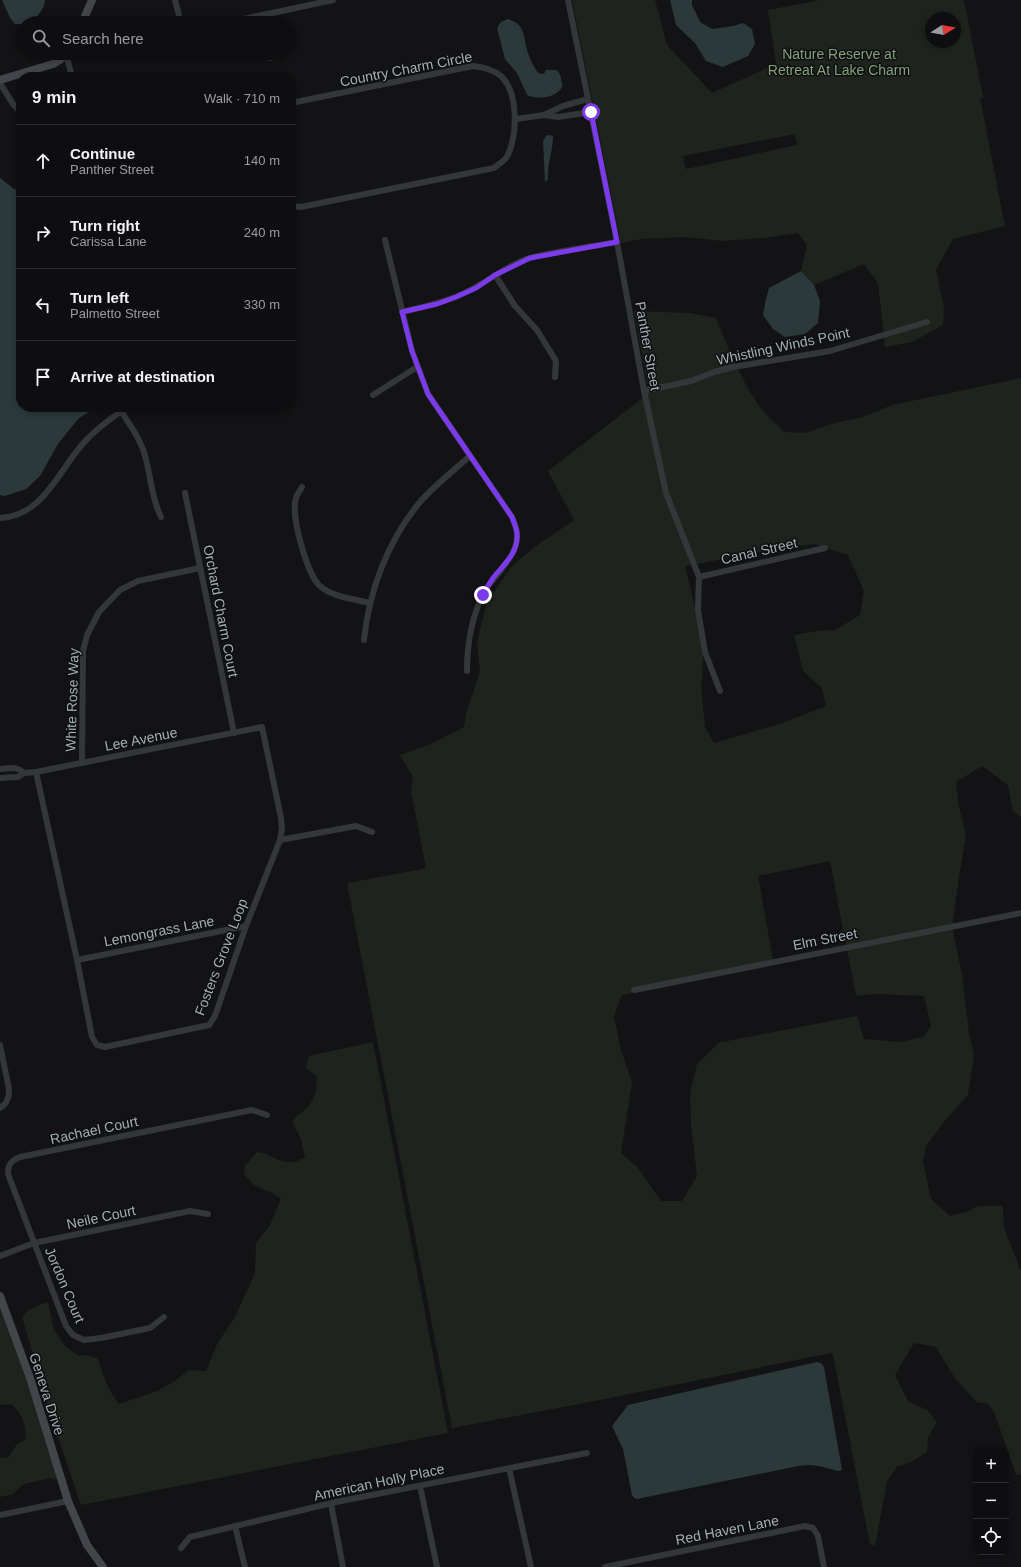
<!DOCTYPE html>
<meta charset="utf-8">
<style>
body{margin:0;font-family:Arial,sans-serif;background:#1c1c1e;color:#f1f3f6}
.controls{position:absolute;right:12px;bottom:12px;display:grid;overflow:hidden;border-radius:8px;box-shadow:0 2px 6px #0003}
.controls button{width:36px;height:36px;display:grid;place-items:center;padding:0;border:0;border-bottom:1px solid #2e2e30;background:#0e0e10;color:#f1f3f6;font:20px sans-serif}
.compass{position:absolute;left:925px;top:12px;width:36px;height:36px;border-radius:50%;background:#0e0e10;box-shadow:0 2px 6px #0003;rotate:79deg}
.stop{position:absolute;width:12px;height:12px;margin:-9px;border:3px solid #7c3aed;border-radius:50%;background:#fff}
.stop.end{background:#7c3aed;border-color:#fff;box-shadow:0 1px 4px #0008}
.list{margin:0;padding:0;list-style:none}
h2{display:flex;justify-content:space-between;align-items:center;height:52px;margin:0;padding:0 16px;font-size:17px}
h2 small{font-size:13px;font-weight:400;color:#9b9c9f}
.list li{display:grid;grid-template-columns:26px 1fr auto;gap:12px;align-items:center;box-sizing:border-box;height:72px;padding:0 16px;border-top:1px solid #2e2e30}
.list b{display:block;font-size:15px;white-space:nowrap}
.list p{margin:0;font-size:13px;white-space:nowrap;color:#9b9c9f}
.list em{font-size:13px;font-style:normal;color:#9b9c9f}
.icon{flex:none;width:22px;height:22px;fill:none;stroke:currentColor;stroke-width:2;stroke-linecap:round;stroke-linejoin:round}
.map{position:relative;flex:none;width:1021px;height:1567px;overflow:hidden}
.search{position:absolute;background:#0e0e10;box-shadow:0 2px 6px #0003;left:16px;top:16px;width:280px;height:44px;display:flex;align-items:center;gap:10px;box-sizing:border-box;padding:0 14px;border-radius:22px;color:#9b9c9f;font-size:15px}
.panel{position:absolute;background:#0e0e10;box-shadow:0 2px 6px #0003;left:16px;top:72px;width:280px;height:340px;border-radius:16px}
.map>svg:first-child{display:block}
.green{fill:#1e241d;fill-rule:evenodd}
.water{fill:#2b393a}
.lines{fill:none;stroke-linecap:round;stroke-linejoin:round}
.street{stroke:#34373a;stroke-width:6}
.secondary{stroke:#42464a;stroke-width:8}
.route{stroke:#7c3aed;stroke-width:5}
.labels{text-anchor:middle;stroke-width:3;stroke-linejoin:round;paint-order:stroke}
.park-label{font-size:14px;fill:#86a17b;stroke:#0e0f10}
.street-label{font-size:14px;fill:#a4afb5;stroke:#0e0f10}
</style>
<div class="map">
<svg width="1021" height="1567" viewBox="0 0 1021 1567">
<rect width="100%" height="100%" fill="#131315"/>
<!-- green -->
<g class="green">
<path d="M572 0H655L667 45 712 93 776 64 768 10 820 0H964L983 97 980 98 1005 226 953 239 936 270 944 308 943 325 912 342 885 347 878 283 864 264 814 285 801 271 807 245 798 233 765 238 722 241 685 237 641 239 621 243ZM931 18H955V42H931ZM795 134 797 145 686 169 683 156Z"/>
<path d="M634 311 690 313 716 318C729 349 743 386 764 412 770 419 778 425 784 432L805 433 835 423 863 417 892 405 1021 378V817L1013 811 1008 785 982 766 956 782 959 806 966 836 959 877 952 927 962 975 969 1033 974 1054 968 1095 943 1123 926 1146 923 1161 931 1199 950 1216 969 1211 978 1206H1003L1004 1228 1021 1271V1475L1016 1474 994 1412 987 1403H978L956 1380 936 1347 914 1343 895 1375 908 1401 927 1410 937 1422 928 1437 927 1452 913 1461 897 1467 887 1481 875 1547 870 1544 833 1355 831 1353 600 1400 452 1428 347 883 423 869 426 867 411 791 413 777 400 755 431 744 464 727 466 713 480 672 477 643 486 604 510 568 532 549 574 520 548 471 649 393ZM815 544 848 555 864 591 860 615 835 630 817 631 794 635 803 671 822 688 826 706 780 724 714 743 705 727 701 685 702 682 704 645 685 566 772 550ZM830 861 856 996 876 994 924 996 931 1026 923 1037 900 1042 864 1039 857 1016 722 1042 721 1041 697 1064 690 1093 691 1125 697 1176 682 1201H661L637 1167 621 1153 632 1082 621 1050 614 1016 622 995 663 988 773 960 758 876Z"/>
<path d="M373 1042 448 1433 81 1505 51 1416 22 1317C27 1309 39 1305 48 1302L54 1330 65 1346 79 1356 88 1355 98 1359C103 1376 108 1390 119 1404L157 1391 172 1383 189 1370 206 1371 218 1342 234 1319 255 1273 256 1243 270 1225 281 1199 274 1194 254 1185 244 1174 245 1166 257 1152C270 1153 280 1164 293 1162 297 1162 301 1159 305 1157L301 1139 293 1124 294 1118C313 1105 316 1099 317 1076L306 1068 309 1056Z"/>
<path d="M0 1307 26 1379 57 1479 50 1478 24 1484 13 1494 0 1497V1458L9 1457 17 1444 25 1440C27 1424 22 1414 11 1404L0 1405Z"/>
</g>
<!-- water -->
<g class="water">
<path d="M2 0H45C44 11 35 22 23 23V24H15L10 18Z"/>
<path d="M670 0H692V5L700 22 712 29 733 26 743 23 752 29 755 44 748 56 723 67 706 61 695 43 676 25Z"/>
<path d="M508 19C527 25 523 38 528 53 530 60 534 67 538 73L544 74 546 70H556C559 72 560 74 561 78 561 81 563 84 562 87 557 98 536 100 527 95L517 73 505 59 497 28 501 22Z"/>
<path d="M549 135 553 136C553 151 547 164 548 179L545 182 543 141 546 136Z"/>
<path d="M0 178 14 189 21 190V407H96L78 419 58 444 40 476 26 489 5 496 0 495Z"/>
<path d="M801 271 814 285 820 301 818 323 805 334 785 337 773 329 763 315 766 299 769 288Z"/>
<path d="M817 1362 821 1363 824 1367 842 1470 838 1471 819 1466 808 1465 798 1466 637 1499 634 1498 632 1495 623 1449 612 1426 628 1405Z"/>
</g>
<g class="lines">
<!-- street -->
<g class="street">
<path d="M175 0 181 23"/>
<path d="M568 0 617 242 644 391 666 493 699 577 698 610 705 652 720 691"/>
<path d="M262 15 264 23"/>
<path d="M225 23 333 0"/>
<path d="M269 53 270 58"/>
<path d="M66 54 72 77"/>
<path d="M0 83 13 104 21 113"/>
<path d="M291 103 473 66C484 67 492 69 501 76 519 93 518 139 506 158 503 162 497 165 494 168L301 207 291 206"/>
<path d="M544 115 558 117 591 112"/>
<path d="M516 119 544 115 563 106 588 99"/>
<path d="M385 240 412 351 428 394 512 517C514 522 517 528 517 534 519 556 493 576 483 594 471 619 467 644 467 671"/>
<path d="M495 275 515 306 537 330 556 361 555 377"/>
<path d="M402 312C427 306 451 301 474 288 493 278 509 264 530 258 558 251 589 247 617 242"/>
<path d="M644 391 691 381 714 372 733 367 830 351 927 322"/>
<path d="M373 395 417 367"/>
<path d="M121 411C130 425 141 440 145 456 151 476 151 497 161 517"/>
<path d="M302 487C300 491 297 494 296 498 290 514 307 575 320 586 332 597 354 599 370 603"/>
<path d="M185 493 234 733"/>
<path d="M0 518C42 516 57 474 81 446 94 430 111 418 128 407"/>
<path d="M699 577 825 548"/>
<path d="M364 640C369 591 388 540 420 502 435 485 453 471 470 456"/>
<path d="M82 763 83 651 87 635 99 612 120 590 138 581 200 568"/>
<path d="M0 769C9 768 18 766 24 773"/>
<path d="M0 778 18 777 24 773 36 772 262 727 281 818 282 829 280 840 246 926 215 1016 209 1025 105 1047 97 1045 92 1037 77 960 36 772"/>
<path d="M280 840 356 826 372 832"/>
<path d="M77 960 246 926"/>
<path d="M634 990 1021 913"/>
<path d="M0 1045 9 1089C9 1097 8 1103 0 1108"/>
<path d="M0 1256 34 1243 190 1211 208 1214"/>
<path d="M164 1317 150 1328 101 1338 84 1340 73 1335 66 1326 8 1174C8 1164 11 1161 20 1157L252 1110 267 1115"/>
<path d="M509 1468 531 1567"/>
<path d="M420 1486 437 1567"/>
<path d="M331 1504 343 1567"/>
<path d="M0 1515 68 1501"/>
<path d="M235 1526 245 1567"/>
<path d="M181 1548 190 1537 336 1502 587 1453"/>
<path d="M605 1567 805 1526 813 1528 818 1536 824 1567"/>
</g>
<!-- secondary -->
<g class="secondary">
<path d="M82 23 92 0"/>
<path d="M0 80 53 64 61 59 66 53"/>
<path d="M0 1296 30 1378 68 1501 87 1545 103 1567"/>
</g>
</g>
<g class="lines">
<!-- route -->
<path class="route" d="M483 595C486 589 489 584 493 578 503 565 518 554 517 535 517 529 514 523 512 517L428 394 412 351 402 312 437 304 456 297 476 288 495 275 530 258 617 242 591 112"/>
</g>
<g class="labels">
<!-- park labels -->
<g class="park-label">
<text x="839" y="59">Nature Reserve at<tspan x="839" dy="16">Retreat At Lake Charm</tspan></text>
</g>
<!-- street labels -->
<g class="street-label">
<text transform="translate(406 69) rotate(-11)" y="5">Country Charm Circle</text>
<text transform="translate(648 346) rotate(80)" y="5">Panther Street</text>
<text transform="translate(783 346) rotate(-12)" y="5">Whistling Winds Point</text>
<text transform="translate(759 551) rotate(-13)" y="5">Canal Street</text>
<text transform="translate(221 611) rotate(79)" y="5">Orchard Charm Court</text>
<text transform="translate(72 700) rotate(-88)" y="5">White Rose Way</text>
<text transform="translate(141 739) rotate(-11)" y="5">Lee Avenue</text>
<text transform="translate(159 931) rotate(-11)" y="5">Lemongrass Lane</text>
<text transform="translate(825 939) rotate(-11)" y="5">Elm Street</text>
<text transform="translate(221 957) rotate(-69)" y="5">Fosters Grove Loop</text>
<text transform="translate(94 1130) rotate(-12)" y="5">Rachael Court</text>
<text transform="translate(101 1217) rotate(-12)" y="5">Neile Court</text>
<text transform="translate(65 1285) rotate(67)" y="5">Jordon Court</text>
<text transform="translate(47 1394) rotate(72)" y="5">Geneva Drive</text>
<text transform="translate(379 1482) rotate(-12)" y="5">American Holly Place</text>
<text transform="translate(727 1530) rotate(-11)" y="5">Red Haven Lane</text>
</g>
</g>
</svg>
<div class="controls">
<button>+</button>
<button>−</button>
<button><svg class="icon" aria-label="locate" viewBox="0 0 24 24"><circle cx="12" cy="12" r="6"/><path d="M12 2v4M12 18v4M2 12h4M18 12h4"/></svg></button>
</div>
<svg class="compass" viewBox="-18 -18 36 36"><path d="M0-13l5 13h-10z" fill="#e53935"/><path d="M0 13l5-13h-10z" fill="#9b9c9f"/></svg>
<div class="stop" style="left:591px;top:112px"></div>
<div class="stop end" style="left:483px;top:595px"></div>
<div class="search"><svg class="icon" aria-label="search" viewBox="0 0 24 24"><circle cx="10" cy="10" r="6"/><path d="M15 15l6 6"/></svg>Search here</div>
<section class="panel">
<h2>9 min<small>Walk · 710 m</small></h2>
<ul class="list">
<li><svg class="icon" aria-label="ahead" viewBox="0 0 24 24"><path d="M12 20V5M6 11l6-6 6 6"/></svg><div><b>Continue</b><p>Panther Street</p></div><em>140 m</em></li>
<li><svg class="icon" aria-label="right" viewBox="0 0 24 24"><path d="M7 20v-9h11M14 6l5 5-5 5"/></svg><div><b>Turn right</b><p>Carissa Lane</p></div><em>240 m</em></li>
<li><svg class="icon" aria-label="left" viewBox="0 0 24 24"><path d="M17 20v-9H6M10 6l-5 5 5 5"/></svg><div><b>Turn left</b><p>Palmetto Street</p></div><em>330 m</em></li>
<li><svg class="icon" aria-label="arrive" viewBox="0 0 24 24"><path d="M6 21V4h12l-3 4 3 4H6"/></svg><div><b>Arrive at destination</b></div></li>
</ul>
</section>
</div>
